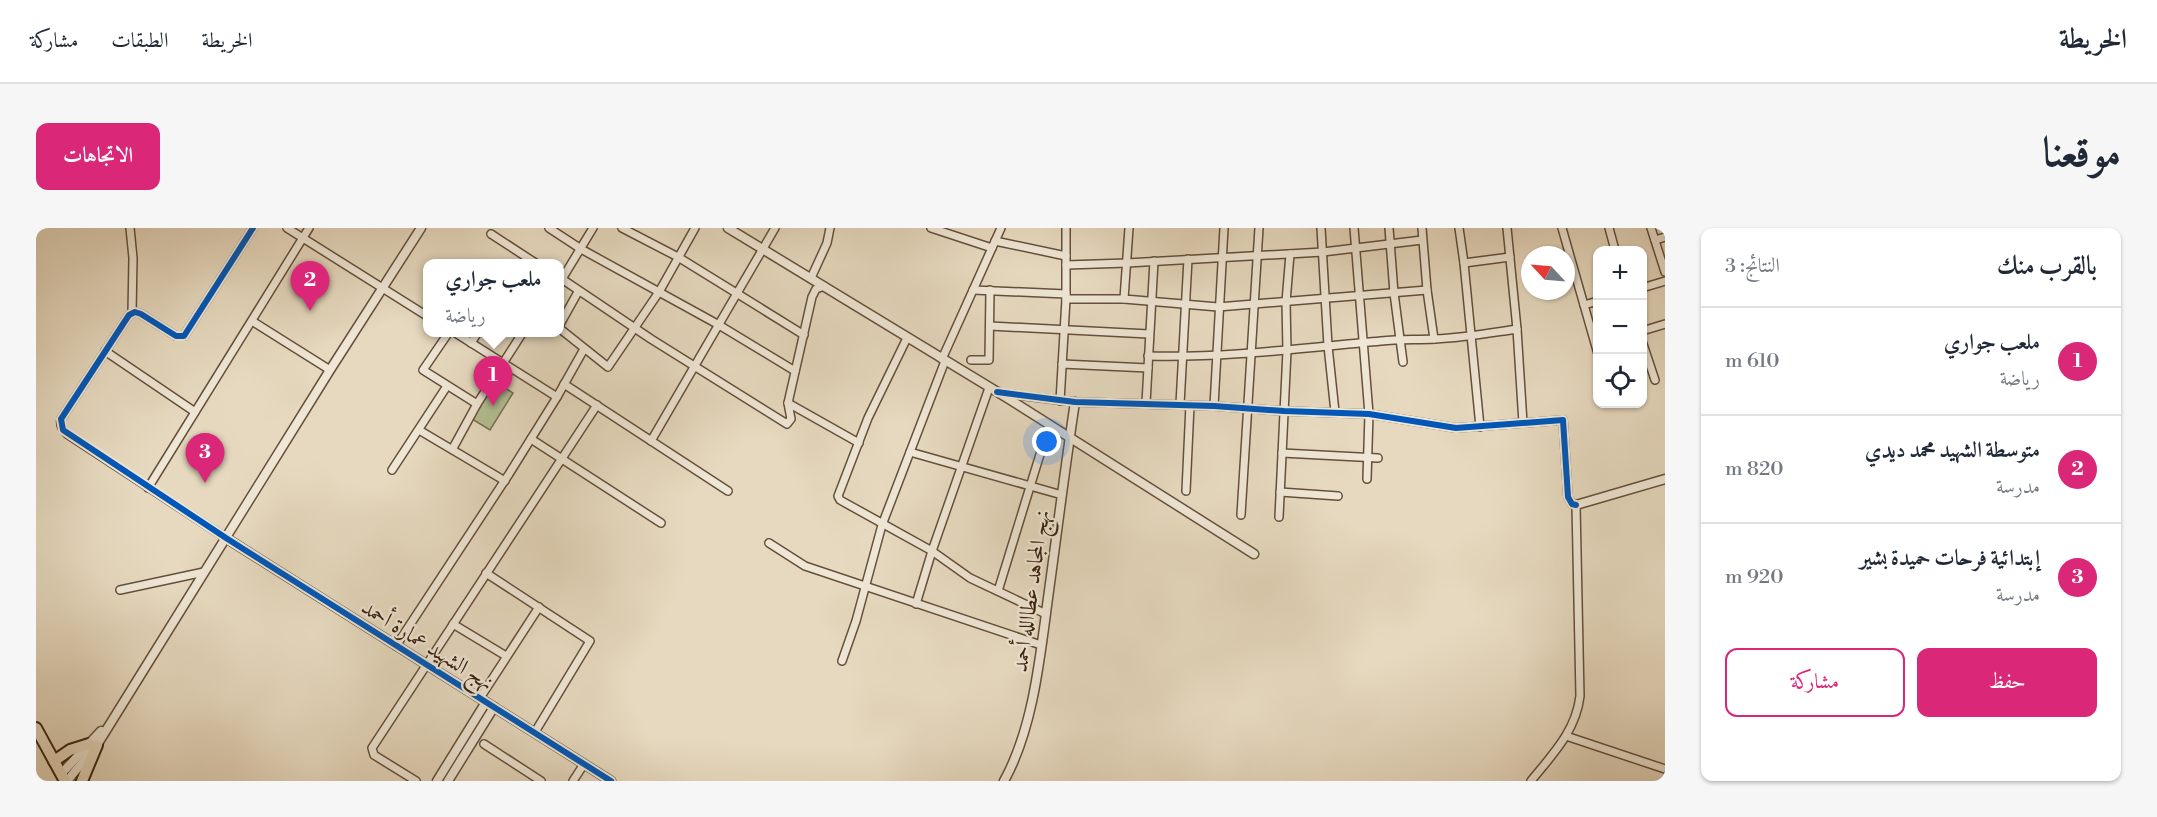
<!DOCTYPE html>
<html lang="ar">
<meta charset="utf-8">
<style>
body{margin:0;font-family:"Libre Bodoni",Amiri,serif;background:#f6f6f7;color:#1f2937;direction:rtl}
.controls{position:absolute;right:18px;top:18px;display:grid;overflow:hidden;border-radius:12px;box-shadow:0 2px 4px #0004}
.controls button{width:54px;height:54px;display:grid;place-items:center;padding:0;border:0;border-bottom:2px solid #e0e1e3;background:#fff;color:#1f2937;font:30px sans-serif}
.compass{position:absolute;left:1485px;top:18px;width:54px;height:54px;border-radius:50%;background:#fff;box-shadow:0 2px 4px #0004;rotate:296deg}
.you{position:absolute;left:1011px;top:214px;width:21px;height:21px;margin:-15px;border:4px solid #fff;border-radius:50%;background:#1a73e8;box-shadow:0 0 0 9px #1a73e833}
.badge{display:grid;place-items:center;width:39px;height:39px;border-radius:50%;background:#db2777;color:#fff;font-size:20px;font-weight:700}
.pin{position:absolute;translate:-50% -50px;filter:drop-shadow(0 2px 3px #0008)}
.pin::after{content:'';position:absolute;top:32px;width:21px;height:18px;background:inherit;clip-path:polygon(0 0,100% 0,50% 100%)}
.popup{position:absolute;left:387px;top:31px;width:141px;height:78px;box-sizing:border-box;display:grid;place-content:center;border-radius:12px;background:#fff;filter:drop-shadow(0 2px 4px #0005);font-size:20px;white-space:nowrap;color:#747a83}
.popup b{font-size:22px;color:#1f2937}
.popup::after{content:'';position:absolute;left:50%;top:100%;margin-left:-12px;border:12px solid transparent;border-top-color:#fff}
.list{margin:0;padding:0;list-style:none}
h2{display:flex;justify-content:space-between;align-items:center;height:78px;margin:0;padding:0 24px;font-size:26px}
h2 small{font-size:20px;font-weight:400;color:#747a83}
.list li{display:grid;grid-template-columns:39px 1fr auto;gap:18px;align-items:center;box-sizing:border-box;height:108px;padding:0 24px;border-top:2px solid #e0e1e3}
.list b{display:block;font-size:22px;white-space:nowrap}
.list p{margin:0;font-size:20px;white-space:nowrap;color:#747a83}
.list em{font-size:20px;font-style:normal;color:#747a83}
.actions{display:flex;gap:12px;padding:18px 24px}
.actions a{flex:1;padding:14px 0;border:2px solid #db2777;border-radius:12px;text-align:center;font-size:21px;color:#db2777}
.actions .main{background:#db2777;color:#fff}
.icon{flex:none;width:33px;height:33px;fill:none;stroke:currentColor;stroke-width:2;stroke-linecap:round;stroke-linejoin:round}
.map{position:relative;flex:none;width:1629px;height:553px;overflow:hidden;direction:ltr;border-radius:12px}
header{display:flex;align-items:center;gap:36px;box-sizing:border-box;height:84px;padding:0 30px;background:#fff;border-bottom:2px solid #e0e1e3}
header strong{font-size:28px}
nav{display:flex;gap:33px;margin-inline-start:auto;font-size:21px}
.intro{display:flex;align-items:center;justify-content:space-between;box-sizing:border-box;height:144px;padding:0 36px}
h1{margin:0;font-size:42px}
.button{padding:15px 27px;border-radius:12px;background:#db2777;color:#fff;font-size:21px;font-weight:700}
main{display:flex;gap:36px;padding:0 36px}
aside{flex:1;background:#fff;border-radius:12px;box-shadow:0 2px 4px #0004}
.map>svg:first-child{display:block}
.green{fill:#b3bf93;stroke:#767051;stroke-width:1.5}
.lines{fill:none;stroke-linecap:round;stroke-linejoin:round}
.minor-casing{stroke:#64503b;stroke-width:10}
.tertiary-casing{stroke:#64503b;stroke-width:11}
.primary-casing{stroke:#39220f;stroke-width:14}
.minor{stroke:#efe6d5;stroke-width:7}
.tertiary{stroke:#efe6d5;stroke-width:8}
.primary{stroke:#e6d9bf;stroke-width:10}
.cycleway-casing{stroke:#efe6d5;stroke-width:10}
.cycleway{stroke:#0057b8;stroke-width:6}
.labels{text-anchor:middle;stroke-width:4.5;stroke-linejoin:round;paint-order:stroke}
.street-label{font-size:22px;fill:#39220f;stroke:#efe6d5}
</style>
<header>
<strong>الخريطة</strong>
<nav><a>الخريطة</a><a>الطبقات</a><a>مشاركة</a></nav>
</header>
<div class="intro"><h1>موقعنا</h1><a class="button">الاتجاهات</a></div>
<main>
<aside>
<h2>بالقرب منك<small>النتائج: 3</small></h2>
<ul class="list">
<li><span class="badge">1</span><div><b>ملعب جواري</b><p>رياضة</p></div><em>610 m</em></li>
<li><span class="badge">2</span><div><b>متوسطة الشهيد محمد ديدي</b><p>مدرسة</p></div><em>820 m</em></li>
<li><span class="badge">3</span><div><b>إبتدائية فرحات حميدة بشير</b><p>مدرسة</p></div><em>920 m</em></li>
</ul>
<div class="actions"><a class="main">حفظ</a><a>مشاركة</a></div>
</aside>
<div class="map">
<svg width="1629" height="553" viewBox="0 0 1629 553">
<rect width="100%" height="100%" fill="#e6d9bf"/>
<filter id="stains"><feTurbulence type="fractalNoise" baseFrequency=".00333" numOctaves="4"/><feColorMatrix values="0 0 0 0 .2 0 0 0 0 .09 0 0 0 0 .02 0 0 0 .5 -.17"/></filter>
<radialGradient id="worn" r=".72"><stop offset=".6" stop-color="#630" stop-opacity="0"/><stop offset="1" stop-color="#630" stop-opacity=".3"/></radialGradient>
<!-- green -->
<path class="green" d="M459 154 477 165 454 202 436 191Z"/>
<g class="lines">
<defs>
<g id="minor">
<path d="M94 0 97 30 96 85"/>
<path d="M251 0 391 88"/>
<path d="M513 0 545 21 683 97 759 143"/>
<path d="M586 0 642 29 768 107"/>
<path d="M895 0 956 20"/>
<path d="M1093 0 1088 71 1182 79 1391 62"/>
<path d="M1285 0 1292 118 1299 184"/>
<path d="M1318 0 1333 186 1331 251"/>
<path d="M1353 0 1358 65 1367 134"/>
<path d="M1386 0 1391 62 1398 111"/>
<path d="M1423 0 1428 35 1444 199"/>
<path d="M1471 0 1481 101 1487 195"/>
<path d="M1526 0 1562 126"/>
<path d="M1573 0 1579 22"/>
<path d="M1615 0 1629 44"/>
<path d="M455 6 501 36"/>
<path d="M1619 12 1629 9"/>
<path d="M959 13 1030 28"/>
<path d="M1428 35 1474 29"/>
<path d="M1030 37 1091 35 1287 24 1386 12"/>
<path d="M523 49 615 111 751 196 755 191 752 175 776 69 780 61 788 58"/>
<path d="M775 50 791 15 794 0"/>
<path d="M526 51 557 0"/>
<path d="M1606 60 1629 53"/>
<path d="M937 62 1030 66"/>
<path d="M1030 71H1088"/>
<path d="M1548 77 1562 73"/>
<path d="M216 93 294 142"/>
<path d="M523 98 542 64"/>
<path d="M954 98 1113 106"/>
<path d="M523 100 572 139 623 64 659 0"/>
<path d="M1606 103 1629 96"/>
<path d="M413 104 387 142 441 176"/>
<path d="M418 104 521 169 548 121"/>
<path d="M871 110 832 190 802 268 804 272 896 323 934 350 1010 386"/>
<path d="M1606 113 1619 152"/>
<path d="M435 115 442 104"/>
<path d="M69 123 159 184"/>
<path d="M1112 128C1190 130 1267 120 1345 113 1363 111 1381 112 1399 111 1427 110 1454 105 1481 101"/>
<path d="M906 131 965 0"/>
<path d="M935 132H953L954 62"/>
<path d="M1026 136 1112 140"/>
<path d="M528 156 692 263"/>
<path d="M964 165 1039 174 1178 178 1248 183 1333 186 1420 200 1527 192 1532 269 1536 276 1540 277 1544 468C1540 503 1516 527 1495 553"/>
<path d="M1024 173 1030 71V0"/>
<path d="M752 175 823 215"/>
<path d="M1110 175 1118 33"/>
<path d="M1144 176 1152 31"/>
<path d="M1178 178 1188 0"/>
<path d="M383 202 469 253"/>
<path d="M495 211 625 295"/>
<path d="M615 213 739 0"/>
<path d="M417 220 441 176 487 104"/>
<path d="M874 224 1026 267"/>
<path d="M1246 225 1342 230"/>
<path d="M356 242 411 158"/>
<path d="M112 260 273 0"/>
<path d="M1150 263 1154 177"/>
<path d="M1244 264 1302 268"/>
<path d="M1205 287 1223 0"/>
<path d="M1243 289 1251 123 1250 74 1254 26"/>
<path d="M190 310 31 206C26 201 24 198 25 191L93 87 99 84 105 86 140 108H148L217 0"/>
<path d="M733 315 769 338 1005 417"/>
<path d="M450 345 554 413 499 504"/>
<path d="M84 362 168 344"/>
<path d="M962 363 1013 197"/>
<path d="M880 376 896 323 953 160"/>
<path d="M417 396 470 428"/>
<path d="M360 418 473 246 521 169"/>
<path d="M806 433 820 393 846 297 909 133"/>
<path d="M444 470 503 379"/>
<path d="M1530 508 1629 541"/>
<path d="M448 516 505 553"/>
<path d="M380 553 338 527 336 520 561 177"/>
<path d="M537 553 548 536"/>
</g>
<g id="tertiary">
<path d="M692 0 973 171 1218 326"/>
<path d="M1540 277 1629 251"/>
<path d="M190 310 575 553"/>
<path d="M25 546 65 503"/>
<path d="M31 553 61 517 294 142 385 0"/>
<path d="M401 553 450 474"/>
<path d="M412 553 458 479"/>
<path d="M968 553C997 501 1004 430 1012 370 1021 305 1029 240 1039 174"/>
</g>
<g id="primary">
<path d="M0 500 29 553"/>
<path d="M18 533 34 522 53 516"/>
<path d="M46 553 61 517"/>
</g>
</defs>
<!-- minor casing -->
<use href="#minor" class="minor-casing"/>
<!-- tertiary casing -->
<use href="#tertiary" class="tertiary-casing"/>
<!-- primary casing -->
<use href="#primary" class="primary-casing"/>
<!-- minor -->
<use href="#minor" class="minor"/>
<!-- tertiary -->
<use href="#tertiary" class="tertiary"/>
<!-- primary -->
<use href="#primary" class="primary"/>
<defs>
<g id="cycleway">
<path d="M217 0 148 108H140L105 86 99 84 93 87 25 191 27 202 190 310 575 553"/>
<path d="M961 164 1039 174 1178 178 1248 183 1333 186 1420 200 1527 192 1532 269 1536 276 1540 277"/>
</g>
</defs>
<!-- cycleway casing -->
<use href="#cycleway" class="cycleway-casing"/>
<!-- cycleway -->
<use href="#cycleway" class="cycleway"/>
</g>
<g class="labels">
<!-- street labels -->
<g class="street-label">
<text transform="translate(994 363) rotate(-82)" y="8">نهج المجاهد عطاالله أحمد</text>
<text transform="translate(392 416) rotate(32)" y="8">نهج الشهيد عمارة أحمد</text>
</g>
</g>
<rect width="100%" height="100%" filter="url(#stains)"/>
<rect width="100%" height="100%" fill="url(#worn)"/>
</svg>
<div class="controls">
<button>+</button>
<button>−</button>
<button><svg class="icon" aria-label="locate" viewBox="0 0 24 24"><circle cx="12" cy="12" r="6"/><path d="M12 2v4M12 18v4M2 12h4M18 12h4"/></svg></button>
</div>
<svg class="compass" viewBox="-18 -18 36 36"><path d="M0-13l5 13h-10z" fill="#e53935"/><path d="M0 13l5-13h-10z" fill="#747a83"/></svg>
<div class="you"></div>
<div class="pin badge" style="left:457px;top:178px">1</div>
<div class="popup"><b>ملعب جواري</b>رياضة</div>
<div class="pin badge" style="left:274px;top:83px">2</div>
<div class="pin badge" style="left:169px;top:255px">3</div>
</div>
</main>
